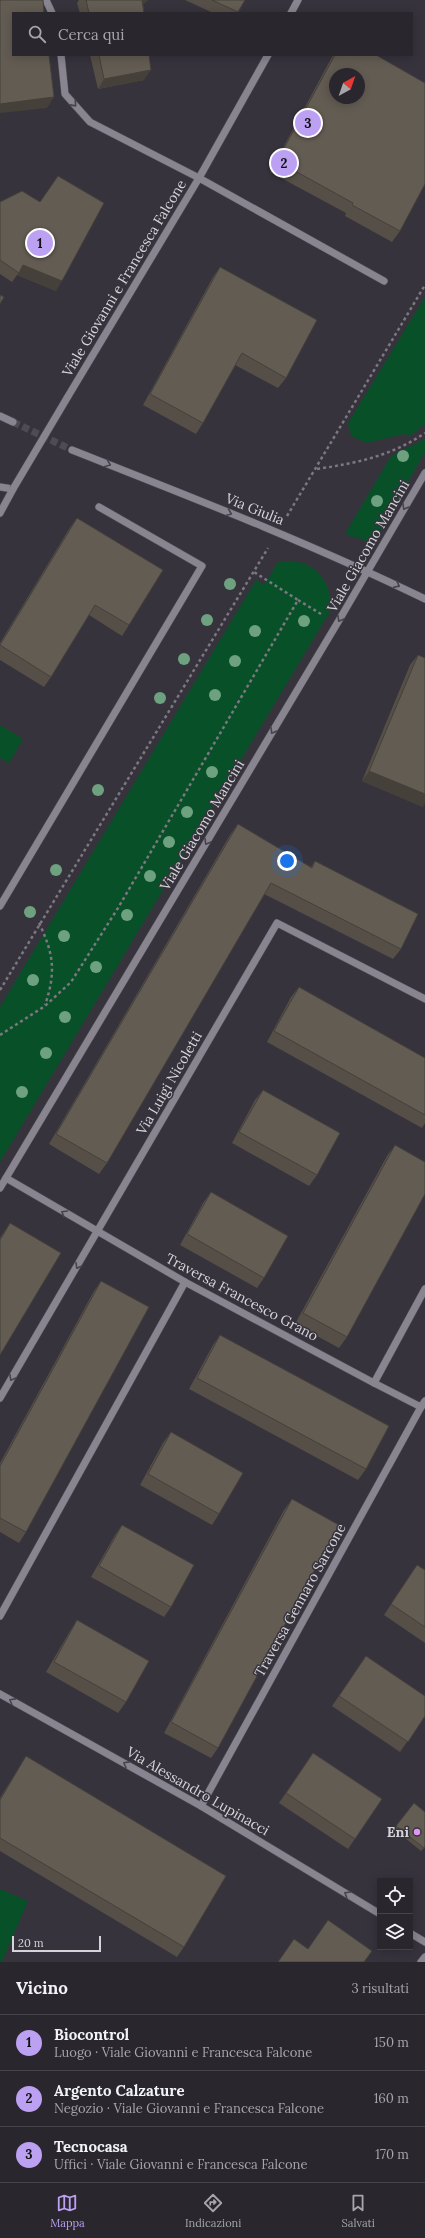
<!DOCTYPE html>
<html lang="it">
<meta charset="utf-8">
<style>
body{margin:0;font-family:Lora,serif;background:#35323a;color:#f1f3f6}
.controls{position:absolute;right:12px;bottom:12px;display:grid;overflow:hidden;border-radius:0px;box-shadow:0 2px 10px #0003}
.controls button{width:36px;height:36px;display:grid;place-items:center;padding:0;border:0;border-bottom:1px solid #45434a;background:#29262e;color:#f1f3f6;font:20px sans-serif}
.compass{position:absolute;left:329px;top:68px;width:36px;height:36px;border-radius:50%;background:#29262e;box-shadow:0 2px 10px #0003;rotate:40deg}
.scale{position:absolute;left:12px;bottom:10px;width:89px;box-sizing:border-box;padding-left:4px;border:2px solid #d6d4d9;border-top:0;font-size:11px;line-height:14px;white-space:nowrap;color:#d6d4d9;-webkit-text-stroke:3px #37333d;paint-order:stroke}
.you{position:absolute;left:287px;top:861px;width:14px;height:14px;margin:-10px;border:3px solid #fff;border-radius:50%;background:#1a73e8;box-shadow:0 0 0 6px #1a73e833}
.badge{display:grid;place-items:center;width:26px;height:26px;border-radius:50%;background:#bca0f2;color:#111;font-size:13px;font-weight:700}
.pin{position:absolute;translate:-50% -50%;border:2px solid #fff;box-shadow:0 1px 4px #0006}
.list{margin:0;padding:0;list-style:none}
h2{display:flex;justify-content:space-between;align-items:center;height:52px;margin:0;padding:0 16px;font-size:17px}
h2 small{font-size:13px;font-weight:400;color:#a5a5aa}
.list li{display:grid;grid-template-columns:26px 1fr auto;gap:12px;align-items:center;box-sizing:border-box;height:56px;padding:0 16px;border-top:1px solid #45434a}
.list b{display:block;font-size:15px;white-space:nowrap}
.list p{margin:0;font-size:13px;white-space:nowrap;color:#a5a5aa}
.list em{font-size:13px;font-style:normal;color:#a5a5aa}
.icon{flex:none;width:22px;height:22px;fill:none;stroke:currentColor;stroke-width:2;stroke-linecap:round;stroke-linejoin:round}
.map{position:relative;flex:none;width:425px;height:1962px;overflow:hidden}
.search{position:absolute;background:#29262e;box-shadow:0 2px 10px #0003;left:12px;right:12px;top:12px;height:44px;display:flex;align-items:center;gap:10px;box-sizing:border-box;padding:0 14px;border-radius:0px;color:#a5a5aa;font-size:15px}
.sheet{height:220px;background:#29262e}
nav{display:flex;justify-content:space-around;align-items:center;box-sizing:border-box;height:56px;border-top:1px solid #45434a;background:#29262e;font-size:11px;color:#a5a5aa}
nav a{display:grid;justify-items:center;gap:2px}
nav .on{color:#bca0f2}
.map>svg:first-child{display:block}
.green{fill:#085128}
.lines{fill:none;stroke-linecap:round;stroke-linejoin:round}
.minor-tunnel{stroke:#4f4b54;stroke-width:7;stroke-dasharray:7 3.5;stroke-linecap:butt}
.minor-casing{stroke:#524f57;stroke-width:8}
.path{stroke:#7b7880;stroke-width:2.5;stroke-dasharray:3 3;stroke-linecap:butt}
.minor{stroke:#898590;stroke-width:7}
.minor-bridge-casing{stroke:#524f57;stroke-width:8;stroke-linecap:butt}
.minor-bridge{stroke:#898590;stroke-width:7}
.tree{fill:#6ea180}
.wall{fill:#554f47}
.shaded-wall{fill:#45403a}
.building{fill:#635c53;stroke:#45403a;fill-rule:evenodd}
.oneway{stroke:#47434e}
.poi-dot{fill:#de98f3;stroke:#37333d;stroke-width:1.5}
.labels{text-anchor:middle;stroke-width:3;stroke-linejoin:round;paint-order:stroke}
.street-label{font-size:14px;fill:#d6d4d9;stroke:#37333d}
.poi-label{font-size:14px;font-weight:bold;fill:#d6d4d9;stroke:#37333d;text-anchor:end}
</style>
<div class="map">
<svg width="425" height="1962" viewBox="0 0 425 1962">
<rect width="100%" height="100%" fill="#37333d"/>
<!-- green -->
<g class="green">
<path d="M425 297V424L410 436 404 434 367 443 351 436 348 423Z"/>
<path d="M425 439V452L379 533 367 541 345 534 391 456Z"/>
<path d="M294 561C320 565 330 584 332 608L0 1162V1007L256 580 264 585 278 562Z"/>
<path d="M0 725 23 739 9 763 0 758Z"/>
<path d="M0 1889 28 1901 2 1962H0Z"/>
</g>
<g class="lines">
<!-- minor-tunnel -->
<path class="minor-tunnel" d="M13 422 72 450"/>
<defs>
<g id="minor">
<path d="M46 0 52 13"/>
<path d="M291 13 298 0"/>
<path d="M61 55 65 94 90 122 199 178 384 281"/>
<path d="M67 398 199 178 268 55"/>
<path d="M0 416 13 422"/>
<path d="M72 450C191 497 310 543 425 599"/>
<path d="M0 487 13 489 0 513"/>
<path d="M0 906 202 566 99 507"/>
<path d="M6 1178 185 1282 374 1383"/>
<path d="M0 1188 338 622 425 473"/>
<path d="M425 1289 374 1383 421 1407 425 1401"/>
<path d="M0 1398 277 923 425 999"/>
<path d="M0 1616 185 1282"/>
<path d="M0 1694 201 1806 380 1914"/>
<path d="M201 1806 421 1407"/>
<path d="M410 1933 425 1942"/>
<path d="M421 1962 425 1957"/>
</g>
</defs>
<!-- minor casing -->
<use href="#minor" class="minor-casing"/>
<!-- path -->
<g class="path">
<path d="M317 469C357 463 391 456 425 433"/>
<path d="M287 516 425 285"/>
<path d="M298 600 321 614"/>
<path d="M39 923C54 954 56 973 45 1005"/>
<path d="M0 990 268 548"/>
<path d="M0 1035 45 1006 71 982 118 908 298 600 254 572"/>
</g>
<!-- minor -->
<use href="#minor" class="minor"/>
<defs>
<path id="minor-bridge" d="M13 489 67 398"/>
</defs>
<!-- minor-bridge casing -->
<use href="#minor-bridge" class="minor-bridge-casing"/>
<!-- minor-bridge -->
<use href="#minor-bridge" class="minor-bridge"/>
</g>
<!-- trees -->
<g class="tree">
<circle cx="403" cy="456" r="6"/>
<circle cx="377" cy="501" r="6"/>
<circle cx="230" cy="584" r="6"/>
<circle cx="207" cy="620" r="6"/>
<circle cx="304" cy="621" r="6"/>
<circle cx="255" cy="631" r="6"/>
<circle cx="184" cy="659" r="6"/>
<circle cx="235" cy="661" r="6"/>
<circle cx="215" cy="695" r="6"/>
<circle cx="160" cy="698" r="6"/>
<circle cx="212" cy="772" r="6"/>
<circle cx="98" cy="790" r="6"/>
<circle cx="187" cy="812" r="6"/>
<circle cx="169" cy="842" r="6"/>
<circle cx="56" cy="870" r="6"/>
<circle cx="150" cy="876" r="6"/>
<circle cx="30" cy="912" r="6"/>
<circle cx="127" cy="915" r="6"/>
<circle cx="64" cy="936" r="6"/>
<circle cx="96" cy="967" r="6"/>
<circle cx="33" cy="980" r="6"/>
<circle cx="65" cy="1017" r="6"/>
<circle cx="46" cy="1053" r="6"/>
<circle cx="22" cy="1092" r="6"/>
</g>
<!-- wall -->
<g class="wall">
<path d="M79 0H148L143 4 144 13H80L77 3Z"/>
<path d="M185 0H245L238 13H213Z"/>
<path d="M90 55H149L144 80 98 89Z"/>
<path d="M333 55H376L400 231 392 242 345 216 346 213 270 172Z"/>
<path d="M0 202H40L56 291 17 275 12 282 0 274Z"/>
<path d="M220 267 286 378 278 388 235 365 203 423 196 434 143 405 213 277Z"/>
<path d="M77 518 129 625 122 636 89 615 51 677 44 687 0 660V643L69 529Z"/>
<path d="M418 655 423 807 362 781 410 665Z"/>
<path d="M238 824 311 867 315 861 401 949 393 959 264 894 107 1163 99 1174 49 1144 230 835Z"/>
<path d="M299 987 425 1058V1123L422 1128 267 1042 291 997Z"/>
<path d="M263 1090 317 1175 309 1186 232 1143 255 1100Z"/>
<path d="M395 1145 347 1337 339 1348 295 1324 387 1156Z"/>
<path d="M211 1192 264 1278 257 1288 180 1245 203 1203Z"/>
<path d="M10 1223 0 1355V1238Z"/>
<path d="M101 1281 26 1532 19 1543 0 1532V1463L94 1291Z"/>
<path d="M220 1335 366 1469 358 1480 189 1389 213 1345Z"/>
<path d="M171 1432 219 1514 212 1525 140 1485 163 1443Z"/>
<path d="M292 1499 218 1748 211 1758 164 1733 284 1510Z"/>
<path d="M122 1525 171 1607 164 1617 91 1577 115 1535Z"/>
<path d="M417 1565 425 1570V1643L384 1615Z"/>
<path d="M77 1620 126 1702 118 1713 46 1672 70 1631Z"/>
<path d="M366 1656 425 1716 400 1752 332 1706Z"/>
<path d="M313 1753 382 1799 348 1849 279 1803Z"/>
<path d="M26 1756 184 1947 177 1957 0 1851V1798L20 1766Z"/>
<path d="M396 1826 425 1847 421 1851 394 1829Z"/>
</g>
<!-- shaded-wall -->
<g class="shaded-wall">
<path d="M143 0H148L136 10Z"/>
<path d="M151 70 144 80 98 89 104 79Z"/>
<path d="M54 97 47 108 0 113V104Z"/>
<path d="M23 265 62 281 56 291 17 275Z"/>
<path d="M369 771 425 794V803L423 807 362 781Z"/>
</g>
<!-- building -->
<g class="building">
<path d="M0 0H43L44 13H13V55H49L54 97 0 104Z"/>
<path d="M86 0H143L142 1 144 13H89Z"/>
<path d="M212 0H245L238 12Z"/>
<path d="M99 55H149L151 70 104 79Z"/>
<path d="M335 55H376L425 83V184L400 231 352 205 353 203 277 161ZM335 74H359V98H335Z"/>
<path d="M58 176 104 203 62 281 23 265 19 273 0 260V202L22 191 40 202Z"/>
<path d="M220 267 317 320 286 378 242 353 203 423 150 394Z"/>
<path d="M0 295 4 297 0 304Z"/>
<path d="M77 518 163 570 129 625 95 605 51 677 0 645Z"/>
<path d="M418 655 425 658V794L369 771Z"/>
<path d="M238 824 312 868 315 861 418 914 401 949 271 883 107 1163 56 1134Z"/>
<path d="M299 987 425 1058V1115L274 1031Z"/>
<path d="M263 1090 340 1133 317 1175 239 1132Z"/>
<path d="M395 1145 425 1162V1194L347 1337 303 1313Z"/>
<path d="M211 1192 288 1236 264 1278 187 1234Z"/>
<path d="M10 1223 61 1253 0 1355V1240Z"/>
<path d="M101 1281 149 1307 26 1532 0 1518V1466Z"/>
<path d="M220 1335 389 1426 366 1469 197 1378Z"/>
<path d="M171 1432 243 1473 219 1514 148 1474Z"/>
<path d="M292 1499 339 1525 218 1748 171 1722Z"/>
<path d="M122 1525 194 1565 171 1607 99 1566Z"/>
<path d="M417 1565 425 1570V1627L391 1604Z"/>
<path d="M77 1620 149 1661 126 1702 54 1662Z"/>
<path d="M366 1656 425 1696V1716L408 1742 339 1696Z"/>
<path d="M313 1753 382 1799 355 1839 286 1793Z"/>
<path d="M26 1756 226 1876 184 1947 0 1838V1800Z"/>
<path d="M414 1803 425 1812V1846L424 1848 396 1826Z"/>
<path d="M328 1920 372 1951 364 1962H278L294 1939 308 1949Z"/>
</g>
<!-- one-way arrows -->
<defs><path id="oneway-chevron" d="M-2-3.5L2.5 0L-2 3.5" fill="none" stroke-width="1.6" stroke-linecap="round" stroke-linejoin="round"/></defs>
<g class="oneway">
<use href="#oneway-chevron" transform="translate(74 104) rotate(48)"/>
<use href="#oneway-chevron" transform="translate(108 464) rotate(22)"/>
<use href="#oneway-chevron" transform="translate(405 507) rotate(120)"/>
<use href="#oneway-chevron" transform="translate(229 513) rotate(22)"/>
<use href="#oneway-chevron" transform="translate(397 585) rotate(26)"/>
<use href="#oneway-chevron" transform="translate(340 619) rotate(120)"/>
<use href="#oneway-chevron" transform="translate(273 731) rotate(121)"/>
<use href="#oneway-chevron" transform="translate(207 842) rotate(121)"/>
<use href="#oneway-chevron" transform="translate(64 1213) rotate(-149)"/>
<use href="#oneway-chevron" transform="translate(78 1266) rotate(120)"/>
<use href="#oneway-chevron" transform="translate(12 1378) rotate(120)"/>
<use href="#oneway-chevron" transform="translate(12 1701) rotate(-151)"/>
<use href="#oneway-chevron" transform="translate(126 1764) rotate(-151)"/>
<use href="#oneway-chevron" transform="translate(347 1894) rotate(-149)"/>
</g>
<!-- markers -->
<circle class="poi-dot" cx="417" cy="1832" r="4"/>
<g class="labels">
<!-- street labels -->
<g class="street-label">
<text transform="translate(124 278) rotate(-59)" y="5">Viale Giovanni e Francesca Falcone</text>
<text transform="translate(255 509) rotate(22)" y="5">Via Giulia</text>
<text transform="translate(368 546) rotate(-60)" y="5">Viale Giacomo Mancini</text>
<text transform="translate(202 825) rotate(-59)" y="5">Viale Giacomo Mancini</text>
<text transform="translate(169 1083) rotate(-60)" y="5">Via Luigi Nicoletti</text>
<text transform="translate(242 1297) rotate(28)" y="5">Traversa Francesco Grano</text>
<text transform="translate(300 1600) rotate(-61)" y="5">Traversa Gennaro Sarcone</text>
<text transform="translate(198 1791) rotate(30)" y="5">Via Alessandro Lupinacci</text>
</g>
<!-- poi labels -->
<g class="poi-label">
<text x="409" y="1837">Eni</text>
</g>
</g>
</svg>
<div class="controls">
<button><svg class="icon" aria-label="locate" viewBox="0 0 24 24"><circle cx="12" cy="12" r="6"/><path d="M12 2v4M12 18v4M2 12h4M18 12h4"/></svg></button>
<button><svg class="icon" aria-label="layers" viewBox="0 0 24 24"><path d="M12 4l9 5-9 5-9-5zM3 14l9 5 9-5"/></svg></button>
</div>
<svg class="compass" viewBox="-18 -18 36 36"><path d="M0-13l5 13h-10z" fill="#e53935"/><path d="M0 13l5-13h-10z" fill="#a5a5aa"/></svg>
<div class="scale">20 m</div>
<div class="you"></div>
<div class="pin badge" style="left:40px;top:243px">1</div>
<div class="pin badge" style="left:284px;top:163px">2</div>
<div class="pin badge" style="left:308px;top:123px">3</div>
<div class="search"><svg class="icon" aria-label="search" viewBox="0 0 24 24"><circle cx="10" cy="10" r="6"/><path d="M15 15l6 6"/></svg>Cerca qui</div>
</div>
<section class="sheet">
<h2>Vicino<small>3 risultati</small></h2>
<ul class="list">
<li><span class="badge">1</span><div><b>Biocontrol</b><p>Luogo · Viale Giovanni e Francesca Falcone</p></div><em>150 m</em></li>
<li><span class="badge">2</span><div><b>Argento Calzature</b><p>Negozio · Viale Giovanni e Francesca Falcone</p></div><em>160 m</em></li>
<li><span class="badge">3</span><div><b>Tecnocasa</b><p>Uffici · Viale Giovanni e Francesca Falcone</p></div><em>170 m</em></li>
</ul>
</section>
<nav>
<a class="on"><svg class="icon" aria-label="map" viewBox="0 0 24 24"><path d="M3 6l6-2 6 2 6-2v14l-6 2-6-2-6 2zM9 4v14M15 6v14"/></svg>Mappa</a>
<a><svg class="icon" aria-label="directions" viewBox="0 0 24 24"><path d="M12 3l9 9-9 9-9-9zM9 14v-3h6M13 9l2 2-2 2"/></svg>Indicazioni</a>
<a><svg class="icon" aria-label="saved" viewBox="0 0 24 24"><path d="M7 4h10v16l-5-4-5 4z"/></svg>Salvati</a>
</nav>
